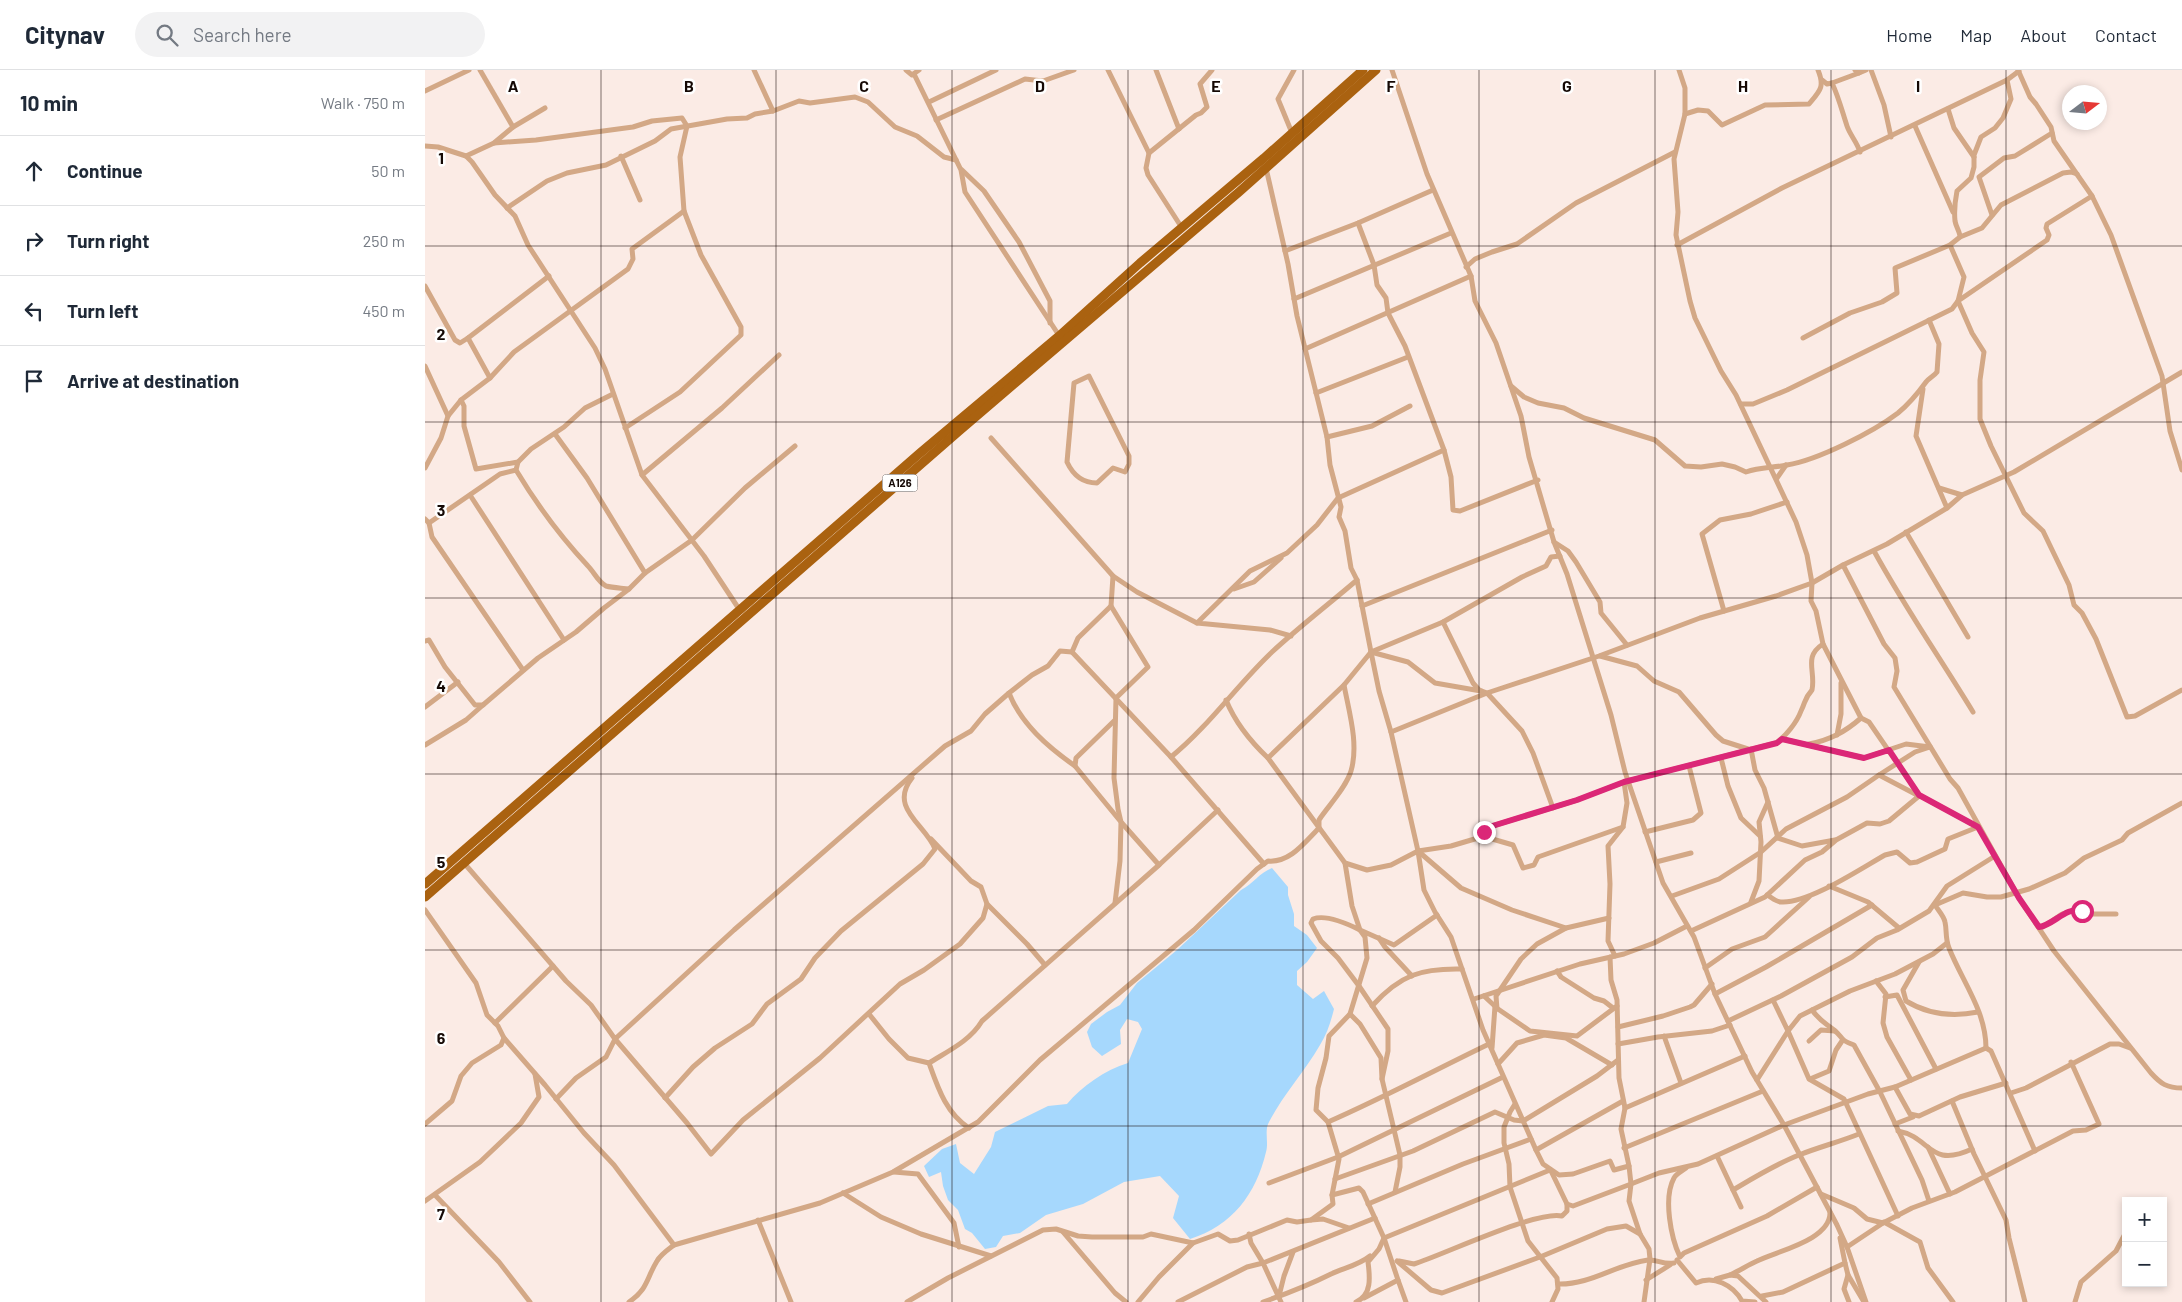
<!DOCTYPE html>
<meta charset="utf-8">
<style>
body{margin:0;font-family:Barlow,sans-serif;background:#f2f2f3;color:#1f2937}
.controls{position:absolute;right:15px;bottom:15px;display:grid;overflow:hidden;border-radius:0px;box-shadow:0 2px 8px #0003}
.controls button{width:45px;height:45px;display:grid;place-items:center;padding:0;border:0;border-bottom:1px solid #e0e1e3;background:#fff;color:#1f2937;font:25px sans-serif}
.compass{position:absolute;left:1637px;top:15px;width:45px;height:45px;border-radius:50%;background:#fff;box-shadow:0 2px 8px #0003;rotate:74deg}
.stop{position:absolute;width:15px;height:15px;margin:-11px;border:4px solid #db2777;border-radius:50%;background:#fff}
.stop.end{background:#db2777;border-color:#fff;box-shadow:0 1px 5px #0008}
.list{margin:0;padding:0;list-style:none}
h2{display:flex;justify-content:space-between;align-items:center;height:65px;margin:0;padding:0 20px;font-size:21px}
h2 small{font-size:16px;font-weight:400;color:#747a83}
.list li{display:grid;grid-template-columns:32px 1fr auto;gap:15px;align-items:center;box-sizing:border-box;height:70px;padding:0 20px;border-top:1px solid #e0e1e3}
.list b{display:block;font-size:19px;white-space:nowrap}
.list em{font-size:16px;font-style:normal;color:#747a83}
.icon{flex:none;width:28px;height:28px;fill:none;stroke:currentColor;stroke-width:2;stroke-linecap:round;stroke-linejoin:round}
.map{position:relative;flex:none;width:1757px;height:1232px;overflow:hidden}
header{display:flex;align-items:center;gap:30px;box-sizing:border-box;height:70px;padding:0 25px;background:#fff;border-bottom:1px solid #e0e1e3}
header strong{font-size:24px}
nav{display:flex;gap:28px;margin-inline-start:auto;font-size:18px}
.search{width:350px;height:45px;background:#f2f2f3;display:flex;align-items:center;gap:12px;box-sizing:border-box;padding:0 18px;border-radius:28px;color:#747a83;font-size:19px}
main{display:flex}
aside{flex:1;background:#fff}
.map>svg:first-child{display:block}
.water{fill:#a6d8fd}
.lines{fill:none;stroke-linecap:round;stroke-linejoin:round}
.minor{stroke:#d3a886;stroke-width:5}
.trunk{stroke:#aa6210;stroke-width:9}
.route{stroke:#db2777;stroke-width:6}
.grid{fill:none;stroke:#150905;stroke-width:1;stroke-opacity:0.55}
.labels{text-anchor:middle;stroke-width:5;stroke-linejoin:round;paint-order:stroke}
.shield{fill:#fff;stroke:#5b5350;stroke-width:1}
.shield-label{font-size:11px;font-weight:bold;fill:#150905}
.grid-label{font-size:16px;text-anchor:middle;font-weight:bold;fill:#150905;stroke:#fff;stroke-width:5;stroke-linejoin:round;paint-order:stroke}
</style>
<header>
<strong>Citynav</strong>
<div class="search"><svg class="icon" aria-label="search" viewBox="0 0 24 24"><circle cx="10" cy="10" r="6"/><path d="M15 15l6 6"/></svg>Search here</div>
<nav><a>Home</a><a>Map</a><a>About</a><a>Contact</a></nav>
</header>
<main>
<aside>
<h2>10 min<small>Walk · 750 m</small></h2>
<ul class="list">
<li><svg class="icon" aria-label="ahead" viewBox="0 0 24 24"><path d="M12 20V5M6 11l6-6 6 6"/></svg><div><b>Continue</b></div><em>50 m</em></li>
<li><svg class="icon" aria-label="right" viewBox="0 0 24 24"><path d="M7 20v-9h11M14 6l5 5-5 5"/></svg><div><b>Turn right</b></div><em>250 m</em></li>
<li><svg class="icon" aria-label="left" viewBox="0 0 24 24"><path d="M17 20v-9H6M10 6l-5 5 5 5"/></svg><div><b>Turn left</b></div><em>450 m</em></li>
<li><svg class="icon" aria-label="arrive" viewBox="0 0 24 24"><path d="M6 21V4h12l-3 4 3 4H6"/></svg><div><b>Arrive at destination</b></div></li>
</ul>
</aside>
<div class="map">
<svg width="1757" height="1232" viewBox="0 0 1757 1232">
<rect width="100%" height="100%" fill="#fbebe5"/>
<!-- water -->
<path class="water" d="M847 798 863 817V825L869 844V856L882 865 892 878 882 892 872 901V915L888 929 899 921 909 939C906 951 902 964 895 975 880 1001 858 1025 844 1052 839 1061 844 1072 841 1082 831 1124 807 1156 765 1169L748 1148 754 1126 735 1106 699 1112 658 1134 621 1145 595 1163 578 1166 571 1177 560 1179 547 1163 540 1159 533 1140 523 1130 518 1116 516 1102 504 1107 499 1096 517 1079 531 1074 535 1093 549 1104 566 1077 570 1062 623 1036 642 1034C657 1016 680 1000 703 993L717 959 713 952 702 949 695 960 696 974 677 986 667 977 662 962 666 954 682 942 695 935 712 913 752 880 816 820C828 814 834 803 847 798Z"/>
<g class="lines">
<!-- minor -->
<g class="minor">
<path d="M55 0 88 57"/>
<path d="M329 0 348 41 374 31 385 33 430 27 443 32 470 57 492 66 519 87 531 90"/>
<path d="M481 0 487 5 494 0"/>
<path d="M683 0 724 83"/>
<path d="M731 0 754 59"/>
<path d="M967 0 1002 104 1046 206 1050 231 1071 273 1096 346 1104 387 1129 472 1142 504 1186 645 1200 702 1238 813 1269 867 1290 924 1327 1002 1359 1055 1412 1155 1422 1177 1441 1232"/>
<path d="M1254 0 1260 18V44L1249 89 1253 142 1251 165 1265 231 1270 248 1296 301 1311 325 1371 452 1382 485 1387 513 1386 531 1391 541 1398 574 1436 648 1444 652 1494 725 1553 757"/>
<path d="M1430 0 1434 3 1441 0"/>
<path d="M1446 0 1459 35 1466 67"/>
<path d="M1593 0 1605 27 1611 34 1626 57 1629 71 1667 126 1686 165 1737 306 1745 361 1757 400"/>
<path d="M489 4 536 100 540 122 635 267"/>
<path d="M1397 10 1402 14 1407 13 1434 3"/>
<path d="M1582 10 1586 29 1578 48 1570 58 1556 67 1549 85V97L1546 108 1532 121C1530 131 1529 141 1530 151 1531 157 1535 162 1535 167L1525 175 1539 207 1533 231 1547 263 1559 282 1555 310V349L1566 376 1599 443 1618 461 1644 515 1649 535 1657 543 1671 569 1702 647 1710 646 1757 620"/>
<path d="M1407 13C1414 28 1417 41 1422 56 1425 65 1432 72 1435 82"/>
<path d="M0 21 44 0"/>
<path d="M504 32 571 0"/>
<path d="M1523 39 1529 58 1549 87"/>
<path d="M1260 44 1273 40 1283 41 1297 55 1340 35 1384 34C1395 21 1400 17 1393 0"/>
<path d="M511 50 600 9 618 11 649 0"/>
<path d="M1490 56 1528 142"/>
<path d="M867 63 853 29 869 0"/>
<path d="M69 73 111 70 208 57 227 51 257 48 262 56 255 87 259 141 276 185 316 257V265L255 322 200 358"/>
<path d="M0 76 13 77 41 86 47 92 70 125 90 146 103 175 170 278 180 299 217 405 279 486 314 539"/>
<path d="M41 86 69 73 88 57 120 38"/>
<path d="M196 86 215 130"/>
<path d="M841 98 863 194 872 246 902 367 905 395 916 437 914 447 920 461 926 498 932 510 946 582"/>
<path d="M537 100 559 121 594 172 625 231V253"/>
<path d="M82 138 122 111 142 103 181 95 230 71 246 59 302 49 322 48 330 44 348 41"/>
<path d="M1567 145 1554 107 1579 88 1590 86 1627 63"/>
<path d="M933 153 949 195 952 215 961 228 963 243 980 276 1019 380 1026 407 1028 440 1035 441 1113 410"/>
<path d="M757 158 723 105 721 98 724 83 771 45 776 43 782 37 775 14 787 0"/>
<path d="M1535 167 1557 158 1576 135 1638 103 1646 102 1652 104"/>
<path d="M1252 175 1357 118 1582 10 1594 1"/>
<path d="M860 181 933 153 1008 120"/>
<path d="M1041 197 1050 189 1067 182 1092 174 1151 133 1250 82"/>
<path d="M0 216 30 270 35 273 43 268"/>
<path d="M869 229 1026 163"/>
<path d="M1378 268 1425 243 1457 232 1472 223 1470 198 1525 175"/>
<path d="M880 279 1046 206"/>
<path d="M0 296 23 346"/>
<path d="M664 306 704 386V394L700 402 688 398 672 413C657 413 648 405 642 392L649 313Z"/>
<path d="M65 308 43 268 124 206"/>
<path d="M1086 316 1099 327 1113 333 1139 338 1159 348 1230 370 1260 396 1276 397 1297 394 1310 397 1321 402C1335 397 1347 398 1362 395 1393 390 1448 362 1473 343 1484 334 1493 323 1501 312 1504 308 1509 306 1512 302L1514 274 1504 250"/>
<path d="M1498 319 1491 366 1522 438"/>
<path d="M891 323 983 287"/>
<path d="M36 330 39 336V356L51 399 93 392 106 379 139 357 160 338 188 324"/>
<path d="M1316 334H1328L1362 320 1527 239 1533 231 1622 170 1624 165 1621 158 1622 154 1667 126"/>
<path d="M130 364 162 408 220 503"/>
<path d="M902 367 947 356 985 336"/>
<path d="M566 368 688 506 686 536 653 568 647 582 746 687"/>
<path d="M93 392 91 400C112 435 135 466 163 496 169 502 173 512 181 516 188 518 198 518 204 519"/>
<path d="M0 398 16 368 23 346 36 330 65 308 89 282 203 199 208 189 207 179 259 141"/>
<path d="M217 405 297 338 354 285"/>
<path d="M1352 408 1361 395"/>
<path d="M1514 418 1537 425"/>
<path d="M45 425 139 570"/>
<path d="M0 449 4 453 75 404 91 400"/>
<path d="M4 453 7 467 98 600"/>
<path d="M1481 462 1543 567"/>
<path d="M1129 472 1143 481 1151 492 1175 532 1176 543 1202 575"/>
<path d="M1449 481C1479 536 1515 588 1548 642"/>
<path d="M1418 495 1459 574 1470 588 1472 601 1469 617 1525 709 1533 718 1594 828 1629 881 1726 1003C1736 1014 1742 1018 1757 1018"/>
<path d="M688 506 712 522 772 553"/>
<path d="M809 519 829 512 856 488"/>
<path d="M686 536 723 597 691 628 689 708 693 739 696 752 734 795"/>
<path d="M937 536 1127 460"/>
<path d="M1299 541 1277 464 1295 450 1326 444 1362 432"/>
<path d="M1018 552 1048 613 1054 620 1062 623 1097 661 1108 683 1128 738"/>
<path d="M866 566 845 560 772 553 825 501 862 483 892 455 913 428 1019 380"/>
<path d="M0 571 4 570 20 597 50 635H58L113 588 151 562 179 538 204 519 220 503 267 470 320 418 370 376"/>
<path d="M946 582 1018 552 1097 507 1121 496 1126 487 1135 486"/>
<path d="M946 582 983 592 1010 613 1056 621"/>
<path d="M1175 586 1212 596 1229 611 1254 622 1291 665 1298 671 1323 679"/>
<path d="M919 615 843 688 920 793 942 800 966 795 993 781 1026 776 1053 768 1064 757 1152 730 1199 712 1351 673C1361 666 1372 652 1376 641 1381 631 1379 629 1387 620 1391 601 1378 587 1398 574"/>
<path d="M584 623C596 654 623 677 650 696"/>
<path d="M801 630C810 652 825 671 843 688"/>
<path d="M0 637 33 612"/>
<path d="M689 651 651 688 650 696 696 752 695 791 690 833"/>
<path d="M966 662 993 781 999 820 1010 842 1026 867 1058 960 1111 1080 1118 1094 1134 1105 1148 1104 1185 1091 1189 1100 1204 1096 1206 1114 1234 1103 1273 1094 1359 1055 1443 1024 1470 1017 1561 978"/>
<path d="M1412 665 1416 644V613"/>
<path d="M1357 669 1439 688 1481 674 1505 677"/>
<path d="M1384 674C1405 670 1420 662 1436 648"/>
<path d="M0 675 41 650 58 635"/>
<path d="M1326 679 1330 700 1339 718 1353 768"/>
<path d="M1296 688 1303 716 1316 748 1335 766"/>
<path d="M1220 762 1268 750 1276 743 1264 696"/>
<path d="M1057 766 1088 775 1098 798 1109 795 1113 787 1198 757"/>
<path d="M1353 768 1377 776 1410 770"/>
<path d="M993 781 1036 818 1087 840 1141 858 1184 848"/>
<path d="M1231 792 1266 783"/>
<path d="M39 793 141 911 166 935 190 969 309 860 520 676 546 661 560 644 584 623 607 605 623 596 635 581 647 582"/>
<path d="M920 793 927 836 935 860C923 854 901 844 888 849L886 853 896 871 913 888 934 916 963 959V981L957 1009"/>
<path d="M839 794 746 687C784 656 812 615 847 582 874 557 904 534 932 510"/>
<path d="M1404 816 1443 832 1474 858"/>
<path d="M1342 825C1346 827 1351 832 1356 832 1383 834 1435 799 1460 785L1472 782 1485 793 1492 792 1520 779 1523 769 1553 757"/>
<path d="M1247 826 1294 809 1336 782 1361 759 1422 727 1454 705"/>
<path d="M1326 832 1334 811 1336 772 1334 752 1343 732"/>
<path d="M562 834 602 874 620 895"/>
<path d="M0 840 51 913 62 945 73 956 79 968 76 975 47 993 36 1006 27 1031 0 1054"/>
<path d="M1614 857H1618L1637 844 1652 839 1666 844H1691"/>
<path d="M1266 861 1340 827 1380 790 1397 782 1411 770 1442 753 1455 754 1464 751 1494 726 1454 705 1490 682 1505 677"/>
<path d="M954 868 960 877 987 906"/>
<path d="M1190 886 1183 871 1185 814 1183 776 1198 757 1202 733 1199 712"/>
<path d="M1185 887 1186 910 1192 930 1194 1008 1200 1038 1196 1059 1204 1096"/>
<path d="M1494 892 1478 920 1481 931C1504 945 1528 947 1553 942"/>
<path d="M1280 898 1307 879 1340 867 1384 827"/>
<path d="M1132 901 1136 907 1169 928 1179 931 1188 938"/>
<path d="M1451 911 1461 924 1458 953 1462 967 1486 1010"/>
<path d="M1290 924 1341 897 1447 835"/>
<path d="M1059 926 1073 939 1105 961 1152 966 1192 936"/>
<path d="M1460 927 1472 925 1511 999"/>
<path d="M1049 929 1155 894 1199 884 1229 873 1262 856"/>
<path d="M1348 930 1363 961 1375 946 1425 921 1470 904 1508 884 1522 873"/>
<path d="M947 936C975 905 996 898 1037 899"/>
<path d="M1072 939 1071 926 1096 889 1112 874 1141 858"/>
<path d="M1387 940C1395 951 1399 952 1409 960 1419 968 1413 969 1429 975L1455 1022 1497 1110 1504 1131"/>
<path d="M444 944 464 969 483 988 504 993C523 981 545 971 557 951L734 795 793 740"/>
<path d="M925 944 935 954 956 988 957 1009 975 1085V1097L970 1122"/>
<path d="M1303 951 1356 926 1427 887 1452 868 1472 860 1504 841 1522 816 1570 786"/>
<path d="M70 953 128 896"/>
<path d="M1193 957 1238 946 1265 937 1269 935 1287 914"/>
<path d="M1239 966 1256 1013"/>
<path d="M79 968 120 1015 159 1063 189 1095 249 1175"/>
<path d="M1384 971 1396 960 1410 961"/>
<path d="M1193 974 1233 967 1287 961 1305 955"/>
<path d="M1067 978 1070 936"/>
<path d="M1561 978C1561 941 1537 911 1524 878 1520 868 1522 861 1520 852 1519 846 1513 840 1510 835L1538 823 1562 827H1576L1604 819 1640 803 1659 788 1697 770 1703 763 1757 733"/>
<path d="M1561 978 1566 981 1610 1081"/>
<path d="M504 993C513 1018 521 1043 544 1058"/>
<path d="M1073 994 1092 973 1119 965 1141 968 1187 995"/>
<path d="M1385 1009 1404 1001 1411 980 1417 971"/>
<path d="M1332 1010 1363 961 1384 1009 1419 1029 1473 1146"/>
<path d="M1470 1017 1485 1044 1494 1046 1535 1027 1581 1013"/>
<path d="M1586 1023 1601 1018 1685 974H1694L1705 978"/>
<path d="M240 1028 268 997 290 978 327 954 342 934 376 909 390 888 416 861 498 794 510 779C501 755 463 738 487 708"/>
<path d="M131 1029 151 1008 181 987 190 969 262 1053 286 1084 318 1050 395 988 475 914 499 900 535 874 558 848 562 834 556 817 546 811 506 769"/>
<path d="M1527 1031 1549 1084 1581 1150 1584 1168 1600 1232"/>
<path d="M1090 1034 1085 1042 1079 1057V1073L1084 1094 1085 1117 1103 1171 1132 1208 1133 1219 1127 1232"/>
<path d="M1200 1038 1320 986"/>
<path d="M903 1052C958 1028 1010 1000 1064 974"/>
<path d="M1470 1054 1488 1047"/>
<path d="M1473 1061C1506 1067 1504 1099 1547 1079"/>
<path d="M1503 1077 1525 1124"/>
<path d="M1199 1078 1338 1021"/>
<path d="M1111 1080 1198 1031"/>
<path d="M1292 1086 1316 1137"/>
<path d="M1261 1098C1257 1101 1251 1104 1249 1108 1238 1128 1246 1168 1255 1187L1259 1183 1342 1146 1392 1117"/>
<path d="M469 1102 493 1104 529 1153 534 1177"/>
<path d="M910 1109 988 1081 1070 1042 1089 1050 1098 1051 1172 1006 1193 990"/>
<path d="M844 1113 913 1087 1078 1007"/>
<path d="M1308 1120C1330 1107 1351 1094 1374 1085 1394 1077 1414 1072 1434 1064"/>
<path d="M418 1123 456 1147 496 1164 566 1186"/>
<path d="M1396 1124 1429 1138 1442 1149 1458 1153"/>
<path d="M10 1125 74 1192 105 1232"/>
<path d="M0 1131 55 1092 96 1053 114 1027 110 1004"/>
<path d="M943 1134 1038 1094 1106 1069"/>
<path d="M1142 1134 1148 1136 1206 1114 1204 1131 1215 1164 1224 1179 1225 1189 1219 1232"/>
<path d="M333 1150 366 1232"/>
<path d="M886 1150 898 1149 924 1158"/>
<path d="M1459 1152 1495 1172 1503 1198 1528 1232"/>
<path d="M638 1162 690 1223 701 1232"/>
<path d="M1422 1177 1458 1153 1487 1138 1530 1122 1648 1061 1661 1060 1674 1054 1646 992"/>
<path d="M1252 1190 1271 1213C1289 1205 1308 1215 1317 1231L1330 1232"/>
<path d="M972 1191 1006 1220 1017 1223 1115 1187 1182 1159 1201 1156 1215 1164"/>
<path d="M974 1191 989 1194C1020 1184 1112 1140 1137 1146L1142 1141V1134L1126 1101"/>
<path d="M1420 1193 1423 1205 1439 1232"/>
<path d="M1305 1205C1314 1201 1323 1195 1332 1191 1352 1181 1406 1170 1405 1142"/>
<path d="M1423 1205 1419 1219 1424 1232"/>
<path d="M1291 1209 1305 1205 1313 1206 1341 1232"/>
<path d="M973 1210 981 1232"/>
<path d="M1221 1210 1245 1195"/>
<path d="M1133 1214C1166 1215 1191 1194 1223 1190 1232 1189 1238 1195 1249 1193"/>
<path d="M854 1226 859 1206 868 1182"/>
<path d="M1337 1226 1358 1222 1420 1193 1415 1168"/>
<path d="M939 1228 973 1210 959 1168 938 1122 934 1118 907 1125 914 1089 903 1052 891 1040 893 1018 901 988 904 966 925 944 942 888 940 867 935 860 969 875 1012 845"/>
<path d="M204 1232C223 1219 221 1209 232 1191 236 1184 244 1179 249 1175L395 1133 468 1102 553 1052 615 990 769 860 832 799 843 791C865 793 880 772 894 758V750L896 747C906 733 921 717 926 701 934 674 924 642 919 615L946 582 954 621 966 662 1062 623 1174 586 1275 548 1351 526 1387 513 1418 495 1462 474 1522 438 1537 425 1589 402 1757 302"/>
<path d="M482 1232 523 1208 618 1160 631 1159 653 1166 667 1167H718L726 1164 768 1173 793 1164 805 1171 813 1170 862 1150 872 1152 886 1150 908 1134 907 1125"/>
<path d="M713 1232 734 1207 768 1173"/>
<path d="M753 1232 822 1197 838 1193 826 1173 824 1164"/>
<path d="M838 1232C861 1224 884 1215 906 1204 919 1198 934 1195 945 1186"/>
<path d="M856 1232 838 1193 950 1148"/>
<path d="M931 1232C947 1225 945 1207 943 1192L954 1179 959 1168 1125 1100"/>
<path d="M1650 1232 1656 1212 1691 1181 1701 1162"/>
</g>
<!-- trunk -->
<g class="trunk">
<path d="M0 814 495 383 634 266 715 193 839 88 938 0"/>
<path d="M0 827 534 361 814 122 951 0"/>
</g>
</g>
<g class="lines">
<!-- route -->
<path class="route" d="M1059 762 1064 757 1152 730 1199 712 1352 673 1357 669 1439 688 1464 680 1494 725 1553 757 1594 828 1614 857C1629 855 1641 836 1657 841"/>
</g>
<!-- grid -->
<path class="grid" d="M176 0V1232M351 0V1232M527 0V1232M703 0V1232M878 0V1232M1054 0V1232M1230 0V1232M1406 0V1232M1581 0V1232M0 176H1757M0 352H1757M0 528H1757M0 704H1757M0 880H1757M0 1056H1757"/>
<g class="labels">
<!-- shield labels -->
<rect class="shield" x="457.5" y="404.5" width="35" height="17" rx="4"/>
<g class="shield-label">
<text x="475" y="417">A126</text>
</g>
</g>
<g class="grid-label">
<text x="88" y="22">A</text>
<text x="264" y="22">B</text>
<text x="439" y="22">C</text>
<text x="615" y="22">D</text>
<text x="791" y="22">E</text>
<text x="966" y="22">F</text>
<text x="1142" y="22">G</text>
<text x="1318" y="22">H</text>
<text x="1493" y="22">I</text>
<text x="16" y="94">1</text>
<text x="16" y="270">2</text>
<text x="16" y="446">3</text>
<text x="16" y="622">4</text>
<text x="16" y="798">5</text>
<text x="16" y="974">6</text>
<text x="16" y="1150">7</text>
</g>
</svg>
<div class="controls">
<button>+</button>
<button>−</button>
</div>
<svg class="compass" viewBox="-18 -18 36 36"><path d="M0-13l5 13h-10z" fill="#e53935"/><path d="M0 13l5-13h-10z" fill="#747a83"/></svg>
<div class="stop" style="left:1657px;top:841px"></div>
<div class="stop end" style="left:1059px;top:762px"></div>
</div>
</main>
